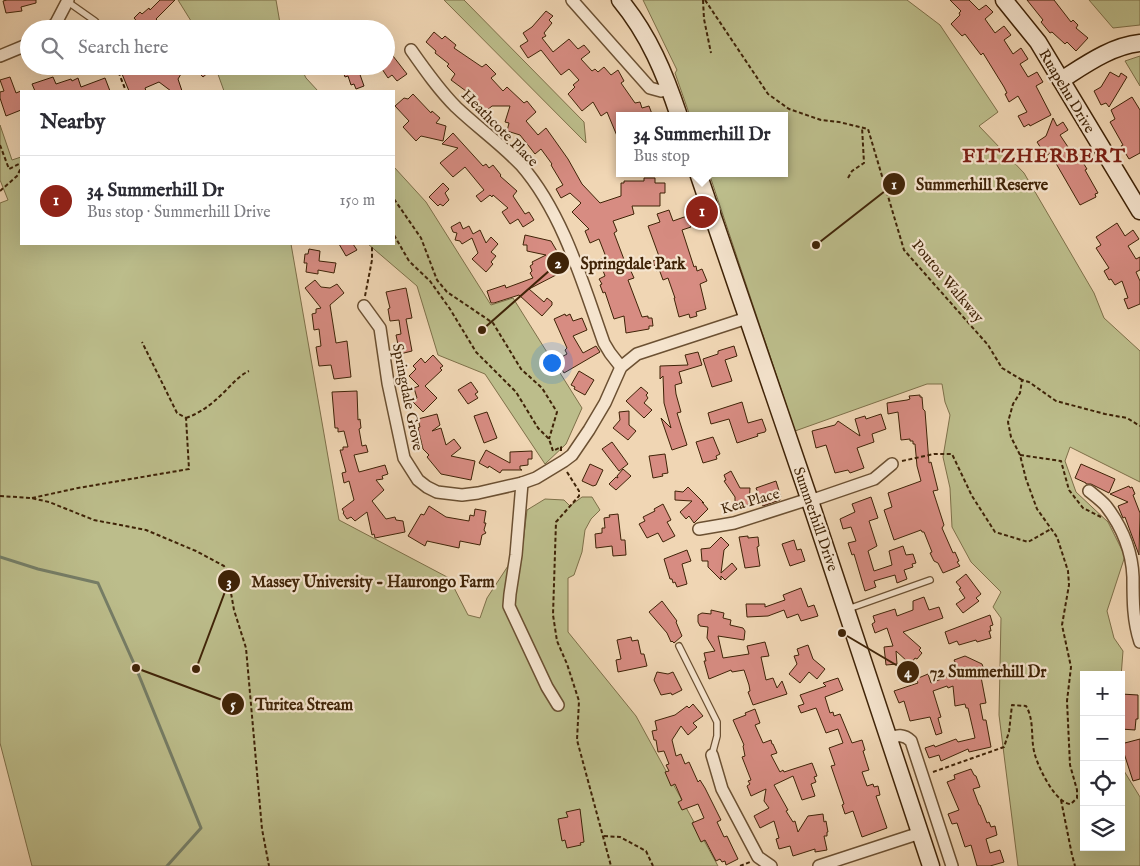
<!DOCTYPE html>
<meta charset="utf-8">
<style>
body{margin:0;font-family:"IM FELL English",serif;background:#f7f7f7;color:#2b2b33}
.controls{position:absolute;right:15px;bottom:15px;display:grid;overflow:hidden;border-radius:0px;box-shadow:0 5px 20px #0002}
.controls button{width:45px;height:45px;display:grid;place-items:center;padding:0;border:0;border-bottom:1px solid #e1e1e2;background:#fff;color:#2b2b33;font:25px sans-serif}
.you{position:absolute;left:551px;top:362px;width:18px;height:18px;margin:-12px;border:4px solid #fff;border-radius:50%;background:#1a73e8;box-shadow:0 0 0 8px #1a73e833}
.badge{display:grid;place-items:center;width:32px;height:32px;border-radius:50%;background:#8f2418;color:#fff;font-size:16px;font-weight:700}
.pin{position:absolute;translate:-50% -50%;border:2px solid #fff;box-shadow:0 1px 5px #0006}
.popup{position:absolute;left:616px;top:112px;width:172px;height:65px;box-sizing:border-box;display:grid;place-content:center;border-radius:0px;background:#fff;filter:drop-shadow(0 1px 4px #0005);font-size:16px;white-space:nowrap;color:#7c7c81}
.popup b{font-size:19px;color:#2b2b33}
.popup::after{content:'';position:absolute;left:50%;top:100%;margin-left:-10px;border:10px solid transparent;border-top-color:#fff}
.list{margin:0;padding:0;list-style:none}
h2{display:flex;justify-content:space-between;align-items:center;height:65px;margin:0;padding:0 20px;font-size:21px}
h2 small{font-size:16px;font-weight:400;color:#7c7c81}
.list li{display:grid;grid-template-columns:32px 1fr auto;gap:15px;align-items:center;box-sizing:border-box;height:90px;padding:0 20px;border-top:1px solid #e1e1e2}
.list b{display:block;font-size:19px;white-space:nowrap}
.list p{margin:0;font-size:16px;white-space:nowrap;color:#7c7c81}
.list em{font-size:16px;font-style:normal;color:#7c7c81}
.icon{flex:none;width:28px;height:28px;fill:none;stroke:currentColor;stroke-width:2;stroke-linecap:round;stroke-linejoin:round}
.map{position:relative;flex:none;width:1140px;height:866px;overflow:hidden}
.search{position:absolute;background:#fff;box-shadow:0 5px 20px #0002;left:20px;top:20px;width:375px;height:55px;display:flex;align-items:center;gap:12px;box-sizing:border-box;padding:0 18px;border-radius:28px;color:#7c7c81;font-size:19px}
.panel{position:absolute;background:#fff;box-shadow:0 5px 20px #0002;left:20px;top:90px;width:375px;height:155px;border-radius:0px}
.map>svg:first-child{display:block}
.green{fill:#bcbd8b;stroke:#7e7049}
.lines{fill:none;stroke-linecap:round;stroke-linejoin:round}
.stream{stroke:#767e67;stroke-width:3}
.building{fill:#d78c82;stroke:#3f2307}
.lane-casing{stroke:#6b5032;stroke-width:8}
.street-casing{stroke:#6b5032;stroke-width:14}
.secondary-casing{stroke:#3f2307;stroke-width:19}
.path{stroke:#3f2307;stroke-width:2;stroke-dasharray:4 2.5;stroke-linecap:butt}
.lane{stroke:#f5e4ce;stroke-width:5.5}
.street{stroke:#f5e4ce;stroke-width:11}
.secondary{stroke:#f5e4ce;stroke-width:16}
.labels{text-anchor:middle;stroke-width:4.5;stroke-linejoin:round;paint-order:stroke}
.street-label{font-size:15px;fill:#3f2307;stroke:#f5e4ce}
.district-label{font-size:20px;font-weight:bold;letter-spacing:1px;fill:#7a1f14;stroke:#f5e4ce}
.leader{fill:none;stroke:#3f2307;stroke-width:2}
.callout-dot{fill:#3f2307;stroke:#f5e4ce;stroke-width:2}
.mark-label{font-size:15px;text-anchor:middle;font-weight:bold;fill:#fff}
.callout-label{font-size:16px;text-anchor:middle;font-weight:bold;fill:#3f2307;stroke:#f5e4ce;stroke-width:4.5;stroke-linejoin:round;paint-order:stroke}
</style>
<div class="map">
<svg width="1140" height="866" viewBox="0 0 1140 866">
<rect width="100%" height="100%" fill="#f0d6b4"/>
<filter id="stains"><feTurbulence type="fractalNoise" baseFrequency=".004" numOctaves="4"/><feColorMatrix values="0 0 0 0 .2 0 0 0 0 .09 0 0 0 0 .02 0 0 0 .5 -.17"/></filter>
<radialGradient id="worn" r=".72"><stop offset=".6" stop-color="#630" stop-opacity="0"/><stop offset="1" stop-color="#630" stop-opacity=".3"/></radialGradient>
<!-- green -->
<g class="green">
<path d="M178 0H276L281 29H196Z"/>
<path d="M444 0H464L584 122 586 143Z"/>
<path d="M643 0H907L940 25 998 112 979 126 1024 173 1094 293 1104 318 1140 351V482L1070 447 1065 461 1076 492 1108 522 1125 556 1107 611 1114 638 1123 651 1121 677V675H1084V847H1121V766L1140 797V866H1018L999 715 1001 618 993 607 1001 592 971 562 952 527 950 488 943 457 950 415 945 402 942 384H927L795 431 709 173H784V116H690L675 73 677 70Z"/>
<path d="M1089 0H1140V25L1113 28Z"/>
<path d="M1140 56V86L1125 61Z"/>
<path d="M215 66H300L306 78 318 91H224Z"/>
<path d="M0 125 12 160 21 157V244H291L339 520 449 578 468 615 480 618 487 598 523 543 527 510 545 499 564 500 570 506 582 497H592L600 510 591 519 585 530 582 552 574 575 568 578V632L636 716 718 866H32L0 743V203L8 200 0 180Z"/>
<path d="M394 167 426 202 491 305 513 298 582 408 566 444 545 464 485 374 438 355 417 286 368 244H394Z"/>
</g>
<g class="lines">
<!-- stream -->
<path class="stream" d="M0 557 38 569 98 583 136 668 201 828 167 866"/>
</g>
<!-- building -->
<g class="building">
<path d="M7 0H36V3L21 7 22 11 6 13 3 1Z"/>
<path d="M160 0H175L156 19 159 22 152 29 148 25 144 29 134 18 140 12 142 14 149 8 150 10Z"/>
<path d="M950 0H969L979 10 986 5 993 12 985 19 995 33 1004 26 1011 35 1004 40 1013 54 1021 48 1028 59 1020 64 1028 77 1037 72 1043 82 1036 86 1051 115 1030 126 1029 124 1024 127 1018 116 1027 112 1018 96 1009 102 1005 94 1007 93 1004 87 983 53 981 55 965 34 962 36 951 24 960 15 959 13 961 11Z"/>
<path d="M1027 0H1054L1071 22 1073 20 1078 25 1076 28 1088 38 1076 51 1067 42 1065 44 1052 32 1050 33 1041 22 1043 20Z"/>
<path d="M546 11 553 16 549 20 552 23 544 33 546 36 542 38 553 52 569 39 578 49 584 45 590 52 581 59 592 71 595 69 598 72 604 67 611 75 618 70 624 81 621 83 635 103 640 102 642 108 649 106 652 114 646 116H620V143L607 112 601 116 593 102 582 111 568 94 575 87 573 85 579 80 569 69 561 75 541 50 528 58 520 46 528 41 523 33 532 27Z"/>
<path d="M434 32 442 39 445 36 456 45 454 48 482 67 486 64 496 74 491 78 503 91 507 87 524 103 527 101 536 112 526 121 538 135 546 128 568 159 582 184 600 203 621 196V183H624V181H644V178H655V183H665V193H660V206H632L634 214 613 221 617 231 614 233 628 270 630 269 634 278 628 280 642 317 648 316V318H652L653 326H649V329L626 333 624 316 614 319 605 292 603 293 600 285 602 284 599 279 605 276 599 260 606 257 599 239 590 243 585 231 589 229 572 212 581 203 570 193 561 198 556 189 563 185 551 165 552 164 541 149 535 154 520 135 507 131 509 123 505 122 510 106H492L486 111 468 96 470 94 451 80 455 74 447 66 449 64 435 53 436 51 426 42Z"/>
<path d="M386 47 407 74 397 81 392 75 388 78 380 66H386Z"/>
<path d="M150 66H165L171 71 174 68 181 74 178 79 182 91H171L159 82 145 88 146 91H129L122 74 143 68V70Z"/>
<path d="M192 66H206L210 71 203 77Z"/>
<path d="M349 66H357L364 86 356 89 354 84 351 85 348 76 345 77 342 68Z"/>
<path d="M1110 72 1119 77 1121 73 1127 77 1109 107 1106 103 1101 105 1094 91 1101 87Z"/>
<path d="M10 77 16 93 21 91V110L6 116 0 98V92L4 91 0 80Z"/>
<path d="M53 77 56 84 71 79 72 81 78 78 81 87 105 78 110 91H35L32 84Z"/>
<path d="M413 94 431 113 432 111 440 118 436 123 446 126 443 141 421 136 416 141 403 127 409 121 395 106 404 98 408 99Z"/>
<path d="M1132 97 1140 110V153L1129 159 1121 146 1123 145 1110 122 1115 119 1111 110Z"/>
<path d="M1053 118 1057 126 1063 122 1068 130 1060 135 1070 150 1074 148 1087 169 1085 170 1098 193 1095 194 1096 197 1080 205 1050 153 1046 156 1037 142 1046 136Z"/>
<path d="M453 133 483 166 486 164 489 168 493 165 501 175 500 176 517 191 513 196 525 214 529 212 534 220 523 227 518 219 510 224 502 212 508 208 493 195 492 197 490 195 481 202 476 196 484 190 465 167 453 177 440 163 458 148 442 144Z"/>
<path d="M443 183 449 189 445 193 449 200 443 206 440 204 438 206 429 197Z"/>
<path d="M669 210 673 221 687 216 691 227 682 230 694 267 696 266 697 271 702 269 707 281 700 284 706 309 696 312 697 316 690 318 689 314 679 317 674 298H675L668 278 663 280 659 269 656 271 653 261 660 259 648 226 660 222 657 214Z"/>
<path d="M460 222 463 229 469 226 473 234 480 230 486 243 491 237 498 244 491 252 496 256 491 262 493 264 486 272 472 259 478 253 472 238 462 244 460 241 455 240 457 233 453 232 451 227Z"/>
<path d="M1117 223 1125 236 1133 230 1139 239 1128 246 1136 259 1140 257V270L1136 272 1140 281V304L1128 309 1124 299 1128 298 1122 281 1115 285 1111 279 1109 280 1104 271 1109 268 1096 248 1101 245 1096 237Z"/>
<path d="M525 235 551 241 561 258 550 262 556 275 529 289 544 302 547 298 552 302V305L542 316 519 295 494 303H491L487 291 505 285 506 288 533 278 530 273 532 271 530 266 533 264 532 262 546 255 527 251V245H523Z"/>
<path d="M339 244H353L357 250 346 256Z"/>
<path d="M309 249 320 251 319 261 336 263 334 273 318 270V274L306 272 307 263H304L305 254H308Z"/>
<path d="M315 280 321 287 330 288 337 284 344 293 330 305 336 343 347 341 351 377 334 379 331 365 319 366 316 347 321 346 319 329 314 330 312 314 316 313V309L321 308 305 288Z"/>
<path d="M406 288 412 318 406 319 412 351 400 354 396 335 401 334 399 320 390 321 388 309 390 308 386 292Z"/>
<path d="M565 314 566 316 570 314 573 321 582 318 587 330 573 336 583 353 596 346 600 352 564 373 557 361 559 360 558 359 567 354 565 350 567 348 554 319Z"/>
<path d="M734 346 737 356 725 360 732 381 712 387 703 359 718 354V351Z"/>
<path d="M698 352 702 365 679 372 682 383 675 385 676 394 681 412 677 413 687 445 672 450 661 418 671 428 664 403 663 376 660 379V366L688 365 685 355Z"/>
<path d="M433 355 443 366 440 368 442 370 425 386 437 398 423 412 413 402 417 398 414 388 419 386 409 376 416 369 413 366 421 358 425 363Z"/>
<path d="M579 371 594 380 585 395 574 389 575 387 571 385Z"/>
<path d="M471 382 478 392 475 394 478 398 468 404 458 390Z"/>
<path d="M641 387 648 393 646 395 648 398 644 403 652 410 644 418 626 401Z"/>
<path d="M357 391 358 420 360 419 361 428 359 429 362 446 366 445 368 452 354 455 359 472 385 465 388 474 382 476 383 479 376 480 384 490 372 501 386 519 395 517 396 520 403 521 405 532 375 538 374 534 372 535 367 512 355 521 351 517 347 519 343 513 344 512 342 509 354 500 349 481 344 483 342 473 346 472 340 450H343V447H348L344 431 338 432V428H335L332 392Z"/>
<path d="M920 395V397H922L923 409 925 411 929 463 931 462 938 490 933 491 944 525 942 528 953 553 955 552 959 561 957 562 960 566 943 573 938 563 934 561 930 553 932 552 924 532H922L921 530 894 540 884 510 892 507 888 493 921 481 917 466 915 444H913V441H910V439L901 440 898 412 888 414 887 403 907 400 910 399 909 396Z"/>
<path d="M742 402 748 423 762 419 766 430 765 432 757 434 758 436 737 443 729 419 711 424 708 413Z"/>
<path d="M629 411V425L636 431 628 440 613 428 620 420 619 412Z"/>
<path d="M487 412 497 438 484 443 474 416Z"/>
<path d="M437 414 440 425 432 431 441 428 446 445 454 439 461 448 451 456 475 461 471 480 441 474 427 457 429 455 423 449 418 428 420 427 418 419Z"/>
<path d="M881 414 886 429 872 434 874 442 857 448 864 468 850 473 848 470 835 473 826 445 816 448 812 431 835 425 838 421 860 436 855 419 865 416 866 419Z"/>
<path d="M713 437 720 454 716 456 717 459 703 463 696 442Z"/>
<path d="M612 442 628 464 619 471 602 449Z"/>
<path d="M486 450 510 463V452L532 451V459H528V465L520 466V469L522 470H502L500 473 489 466 488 468 479 463Z"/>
<path d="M665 454 668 473 662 474 663 476 653 478 649 456Z"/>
<path d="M590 464 603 470 596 485 593 486 582 481Z"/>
<path d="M1081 464 1115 479 1109 493 1091 484H1086V483L1075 478Z"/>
<path d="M623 469 631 476 616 490 609 484 616 477 618 478 617 476Z"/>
<path d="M731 471 740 488H750L749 505H735V497L724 481 726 480 724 475Z"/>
<path d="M776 481 781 497H779L780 500 763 506 756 488Z"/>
<path d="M1129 486 1130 488 1132 487 1135 494 1133 495 1140 513 1139 555 1125 517 1123 518 1118 506 1128 502 1110 494Z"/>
<path d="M688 487 704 503 702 502 708 509 694 523 689 516 686 519 680 512 692 501 675 500V491L683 492Z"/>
<path d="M871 497 878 518 869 521 877 546 868 551 874 571 892 565 889 551 903 546 906 555 913 554 916 563 912 564 913 567 904 570 907 579 897 583 895 575 874 581 876 587 865 591 854 554 852 555 848 543 856 541 851 527 843 529 840 519 855 512 852 504Z"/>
<path d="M663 504 671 520 667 522 675 536 663 542 658 533 647 538 639 524 645 521 643 517 655 511 654 509Z"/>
<path d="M429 506 446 517 469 521 470 515 474 516 475 509 486 511 484 523H486L484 530 486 533 482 535 480 545 460 541 459 548 427 541 425 546 408 536 421 514 424 515Z"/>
<path d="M618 514 621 540H625L626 555 613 556 612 546 596 548 595 534 602 533V528H605L604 518 610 517 609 515Z"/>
<path d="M748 536V538L758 537 759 546 757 547 760 566 745 568 739 537Z"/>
<path d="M721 537 729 545 724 550 721 573 732 563 737 569 725 580 721 576V580L708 567V561H702L701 549 710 548Z"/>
<path d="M794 540 797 550 801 549 805 561 790 566 782 544Z"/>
<path d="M687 550 691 561 682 564 687 584 677 587 675 582 673 583 672 579H670L664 559Z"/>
<path d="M966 574 981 594 976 598 979 601 963 613 956 604 965 598 959 589 961 588 956 582Z"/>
<path d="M801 588 808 607 814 605 818 616 801 621 798 614 787 618 784 610 768 616 747 617 746 604H765V607L785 600 783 595Z"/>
<path d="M924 597 929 610 939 607 943 618 903 632 921 648 919 650 922 653 917 659 915 658 912 662 910 660 908 662 896 651 897 664 886 665 884 647 893 646 887 628 875 633 872 624 875 622 873 616 895 609 897 616 913 610V601Z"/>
<path d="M662 601 677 621 676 622 682 636 674 643 672 641 671 642 667 633 649 612Z"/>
<path d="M711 610 724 613 723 618 731 620 730 625 743 628 745 631 744 640 718 636 723 658 749 654 747 646 765 642 769 656 761 657 766 680 773 678 777 688 782 681 787 694 753 705 748 692 750 691 749 685 744 670 732 672 731 670 709 679 704 661H706L704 653 715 651 707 638 708 627 700 626 698 622V615L702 613 711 614Z"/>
<path d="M990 615 993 625 990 626 991 631H989L991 638 977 642 976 640 959 645 957 641 949 644 945 632Z"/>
<path d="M631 637 632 641 638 640 641 654H644L647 666 618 672 616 660 621 659 617 640Z"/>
<path d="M808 645 813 659 825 669 817 679 809 672 800 683 789 674 797 664 794 656 799 655 797 649Z"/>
<path d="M965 656 982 664 986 675 981 677 986 703 980 704 983 720H986L991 747 969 752 968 749 941 761 939 755 929 758 925 748 934 745 935 747 956 739 958 742 975 738 968 708H966L965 704 955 706 953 686 948 688 947 686 933 691 941 717 938 718 942 733 936 735 930 717 910 721 904 701 899 703 894 691 918 683 916 679 928 674 931 683 957 673 954 665 956 664 954 660Z"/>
<path d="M657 672 668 674 673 672 682 690 672 695 671 693 661 695 654 680Z"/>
<path d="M838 678 843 690 825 697 830 713 833 712 834 716 840 714 852 743 862 740 865 750 863 751 869 770 862 772 867 786 873 784 874 787 878 786 880 795 876 796 887 828 862 837 853 811 845 814 842 805 844 804 831 766 835 765 829 748 843 743 838 729 826 733 816 708 801 713 798 706 804 704 800 695 826 686 823 683Z"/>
<path d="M1121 694 1138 695V719H1136L1135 730 1121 729Z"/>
<path d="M693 704 703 716 693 723 697 727 688 735 681 726 672 740 676 756 681 754 685 764 689 762 698 782 700 780 705 788 721 820 717 822 724 837 727 836 738 859 726 865 725 861 722 862 720 859 716 861 705 840 701 842 692 823 704 818 698 804 682 810 678 802 682 800 675 784 671 786 665 772 669 771 666 765 669 764 664 751 658 752 656 740H654L652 731 657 730 655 721 675 715 687 706 689 708Z"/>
<path d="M755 709 760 723 755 725 763 743 771 740 772 744H773L777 753 771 755 780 772 783 770 784 772 812 763 817 776 814 777 816 782 811 784 815 796 802 800 793 776 774 785 788 810 786 811 793 822 795 821 798 832 808 816 823 814 824 822 826 821 828 832H827V836H824L827 850 815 852V849L793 856 790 846 779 849 776 839 779 838 774 821 760 828 754 816 769 808 764 801 766 789 751 796 747 786 750 784 748 781 751 780 742 757 745 756 743 746 744 745 733 720 746 715 745 713Z"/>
<path d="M1140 739V779L1133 781 1121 744Z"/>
<path d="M971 769 974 775 976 776 980 787 973 789 979 805H980L987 823 989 822 991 827 995 826 997 835 986 839 990 853 1000 850 1004 862 990 866H977L971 845 965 847 957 823 952 824 948 814 959 810 947 782 955 779 954 775Z"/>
<path d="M580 809 584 842 580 843 581 845 567 848 565 840 562 841 558 819 568 817 566 812Z"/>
</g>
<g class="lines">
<defs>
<g id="lane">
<path d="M68 2 95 21 101 29"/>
<path d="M848 609 930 580"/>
<path d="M679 646 717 722V736L712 755"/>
</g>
<g id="street">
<path d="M572 0 650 88 661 91 670 88"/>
<path d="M50 29 56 23 68 0"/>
<path d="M411 50C425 70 439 90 456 107 477 127 501 144 521 165 563 213 583 284 604 343L610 353 621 367"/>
<path d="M0 56 29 44"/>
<path d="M364 306 380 328 388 383 404 458 418 480 427 487 437 492 462 495 478 493 522 483 536 478 564 461 572 455 589 430 605 403 621 367 637 354 747 318"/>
<path d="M522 483 516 555 510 594 509 606 547 687 558 705"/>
<path d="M1089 491C1095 496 1102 501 1106 506 1122 527 1132 552 1133 577 1133 600 1133 621 1140 642"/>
<path d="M810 501 874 479 892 464"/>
<path d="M699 529 734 523 809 499"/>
<path d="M889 738C897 735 904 734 911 741L952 866"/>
<path d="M712 755 722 789 758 857 771 866"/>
<path d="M819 866 920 833"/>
</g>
<g id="secondary">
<path d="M620 0C649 35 665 74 679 116"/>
<path d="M1004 0 1038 42 1140 211"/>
<path d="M1061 80C1085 65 1111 46 1140 43"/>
<path d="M698 173 810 501 931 866"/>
</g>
</defs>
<!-- lane casing -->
<use href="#lane" class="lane-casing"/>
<!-- street casing -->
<use href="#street" class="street-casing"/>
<!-- secondary casing -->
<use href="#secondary" class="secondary-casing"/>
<!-- path -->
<g class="path">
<path d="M703 0 704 19 711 53"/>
<path d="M705 0 768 94 789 109 821 120 839 122 868 129 904 250 988 345 1002 368 1022 380"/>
<path d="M116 66 126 91"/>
<path d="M0 145 9 169 21 163"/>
<path d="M848 178 852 171 864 163 862 127"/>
<path d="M0 191 17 176 21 168"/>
<path d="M394 199 421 238 437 280 447 292 493 323 521 369 542 388 557 412 549 439"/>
<path d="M394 235 409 261 430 281 450 309 476 352 516 392 538 428 549 439 553 451 561 447V451"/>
<path d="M365 296 372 260V244"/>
<path d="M186 418C200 413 211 405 222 394 231 386 238 376 249 371"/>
<path d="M1020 455 1061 461 1069 490 1083 508 1101 517"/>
<path d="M902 461 934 454H952L972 496 995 532 1028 542 1051 529"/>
<path d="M567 472 579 491V496L556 522 553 615 557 641 567 664 579 701 577 740 611 866"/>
<path d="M0 496 31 498 49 502 94 520 146 530 196 551 224 566 229 573 231 578V593L234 610 246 648 262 829 269 866"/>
<path d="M32 498 78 488 189 469 186 418 177 413 142 342"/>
<path d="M933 772 1004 747 1009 732 1012 705 1026 706C1035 721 1030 739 1035 755 1039 769 1056 804 1071 804L1077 798V790L1070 765 1067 701 1071 667 1062 625 1069 585 1068 571 1057 537 1037 509 1026 479 1020 455 1011 437 1008 422 1013 404 1020 393 1022 380 1029 382 1056 401 1105 414 1127 418 1140 426"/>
<path d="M1061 800 1072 855 1075 866"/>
<path d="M604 836 620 837 646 851 653 866"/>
<path d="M740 866 750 862"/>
</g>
<!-- lane -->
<use href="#lane" class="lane"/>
<!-- street -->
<use href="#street" class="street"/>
<!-- secondary -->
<use href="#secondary" class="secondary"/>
</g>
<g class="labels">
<!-- street labels -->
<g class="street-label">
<text transform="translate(1067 91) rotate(59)" y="5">Ruapehu Drive</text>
<text transform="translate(500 128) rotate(45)" y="5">Heathcote Place</text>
<text transform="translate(948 281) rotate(50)" y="5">Poutoa Walkway</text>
<text transform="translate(408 397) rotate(79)" y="5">Springdale Grove</text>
<text transform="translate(750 501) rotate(-16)" y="5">Kea Place</text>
<text transform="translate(816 519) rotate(71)" y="5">Summerhill Drive</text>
</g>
<!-- district labels -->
<g class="district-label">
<text x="1044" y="162">FITZHERBERT</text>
</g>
</g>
<!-- callouts -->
<path class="leader" d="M816 245L894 184M482 330L558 263M196 669L229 581M842 633L908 672M136 668L233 704"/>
<g class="callout-dot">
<circle cx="816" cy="245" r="5"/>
<circle cx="482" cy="330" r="5"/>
<circle cx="196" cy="669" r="5"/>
<circle cx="842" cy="633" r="5"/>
<circle cx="136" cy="668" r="5"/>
<circle cx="894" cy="184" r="12"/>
<circle cx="558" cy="263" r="12"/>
<circle cx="229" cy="581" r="12"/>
<circle cx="908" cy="672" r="12"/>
<circle cx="233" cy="704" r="12"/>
</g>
<g class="mark-label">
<text x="894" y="189">1</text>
<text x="558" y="268">2</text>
<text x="229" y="587">3</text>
<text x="908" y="677">4</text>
<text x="233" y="709">5</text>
</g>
<g class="callout-label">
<text x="982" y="190">Summerhill Reserve</text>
<text x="633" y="269">Springdale Park</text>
<text x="373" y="587">Massey University - Haurongo Farm</text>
<text x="988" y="677">72 Summerhill Dr</text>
<text x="304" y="710">Turitea Stream</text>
</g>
<rect width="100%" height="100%" filter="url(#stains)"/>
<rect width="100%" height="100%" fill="url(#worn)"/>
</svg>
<div class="controls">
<button>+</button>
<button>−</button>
<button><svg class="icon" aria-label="locate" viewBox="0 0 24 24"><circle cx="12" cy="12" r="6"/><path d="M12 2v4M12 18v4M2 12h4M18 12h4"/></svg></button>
<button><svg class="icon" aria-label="layers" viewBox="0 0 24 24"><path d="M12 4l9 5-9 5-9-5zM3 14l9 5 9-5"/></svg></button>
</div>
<div class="you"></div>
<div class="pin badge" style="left:702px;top:212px">1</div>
<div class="popup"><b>34 Summerhill Dr</b>Bus stop</div>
<div class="search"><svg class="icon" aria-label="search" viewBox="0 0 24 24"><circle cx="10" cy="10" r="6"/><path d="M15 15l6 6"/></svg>Search here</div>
<section class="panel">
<h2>Nearby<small></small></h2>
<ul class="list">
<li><span class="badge">1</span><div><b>34 Summerhill Dr</b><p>Bus stop · Summerhill Drive</p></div><em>150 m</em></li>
</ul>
</section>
</div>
